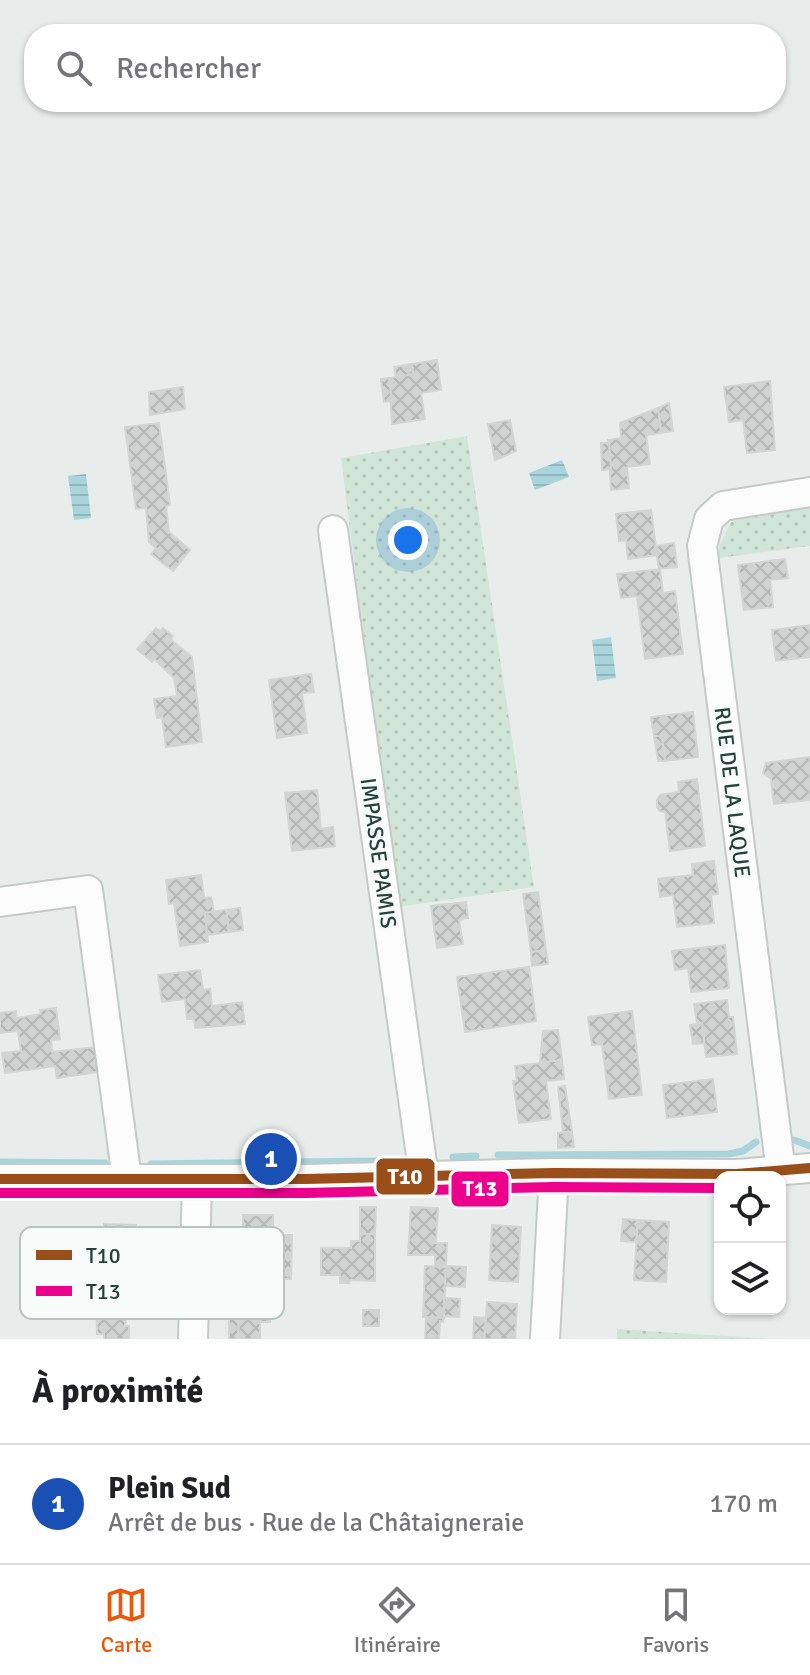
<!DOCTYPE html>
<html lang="fr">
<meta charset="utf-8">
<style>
body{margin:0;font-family:Signika,sans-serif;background:#f6f6f6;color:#202124}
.controls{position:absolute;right:24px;bottom:24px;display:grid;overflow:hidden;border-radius:16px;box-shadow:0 2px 6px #0004}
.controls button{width:72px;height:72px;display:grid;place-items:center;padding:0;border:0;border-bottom:2px solid #e0e0e0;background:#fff;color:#202124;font:40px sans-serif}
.you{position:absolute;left:408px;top:540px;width:28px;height:28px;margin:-20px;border:6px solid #fff;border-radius:50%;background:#1a73e8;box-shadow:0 0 0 12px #1a73e833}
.badge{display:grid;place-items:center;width:52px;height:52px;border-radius:50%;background:#ea580c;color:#fff;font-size:26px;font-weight:700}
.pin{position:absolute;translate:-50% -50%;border:4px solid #fff;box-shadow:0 2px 8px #0006}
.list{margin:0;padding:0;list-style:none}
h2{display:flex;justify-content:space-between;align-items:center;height:104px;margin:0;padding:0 32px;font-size:34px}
h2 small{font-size:26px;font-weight:400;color:#757577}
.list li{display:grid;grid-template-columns:52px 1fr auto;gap:24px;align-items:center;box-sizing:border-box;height:120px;padding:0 32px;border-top:2px solid #e0e0e0}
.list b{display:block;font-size:30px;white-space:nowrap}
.list p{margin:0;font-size:26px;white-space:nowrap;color:#757577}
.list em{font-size:26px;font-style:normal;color:#757577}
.icon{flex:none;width:44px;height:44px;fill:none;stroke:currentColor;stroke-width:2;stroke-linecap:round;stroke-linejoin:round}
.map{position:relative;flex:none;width:810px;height:1339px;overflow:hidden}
.search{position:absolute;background:#fff;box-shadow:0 2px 6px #0004;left:24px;right:24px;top:24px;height:88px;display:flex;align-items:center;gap:20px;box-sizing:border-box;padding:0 28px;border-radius:32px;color:#757577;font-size:30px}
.sheet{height:224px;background:#fff}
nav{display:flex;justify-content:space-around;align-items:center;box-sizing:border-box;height:112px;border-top:2px solid #e0e0e0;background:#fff;font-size:22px;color:#757577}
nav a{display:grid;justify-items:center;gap:4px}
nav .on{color:#ea580c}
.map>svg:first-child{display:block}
.grass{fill:url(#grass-dots)}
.water{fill:url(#water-rules)}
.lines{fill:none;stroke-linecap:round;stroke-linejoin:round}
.stream{stroke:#a9d4db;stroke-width:7}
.building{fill:url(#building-cross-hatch);stroke:#d1d6d4;stroke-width:2}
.minor-casing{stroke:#c5cac8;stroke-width:32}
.minor{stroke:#fcfcfc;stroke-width:28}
.bus-1-casing{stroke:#f7fbf9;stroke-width:16}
.bus-2-casing{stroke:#f7fbf9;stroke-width:16}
.bus-1{stroke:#9a4e19;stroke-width:10}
.bus-2{stroke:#ec008c;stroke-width:10}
.labels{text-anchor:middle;stroke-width:6;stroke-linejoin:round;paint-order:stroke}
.street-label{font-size:22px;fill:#24423a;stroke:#f7fbf9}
.key{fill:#f7fbf9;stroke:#b8c4c0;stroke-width:2}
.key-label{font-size:22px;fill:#24423a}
.line-badge{stroke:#f7fbf9;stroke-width:3}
.badge-label{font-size:22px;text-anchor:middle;font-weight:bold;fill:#fff}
</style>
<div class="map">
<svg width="810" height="1339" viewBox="0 0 810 1339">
<defs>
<pattern id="grass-dots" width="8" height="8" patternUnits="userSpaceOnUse" patternTransform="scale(2)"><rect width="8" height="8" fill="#d1e6d8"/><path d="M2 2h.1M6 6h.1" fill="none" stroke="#b3c6ba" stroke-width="1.8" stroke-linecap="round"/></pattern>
<pattern id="water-rules" width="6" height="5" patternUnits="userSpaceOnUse" patternTransform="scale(2)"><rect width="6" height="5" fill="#a9d4db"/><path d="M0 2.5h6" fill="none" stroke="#91b7bd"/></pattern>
<pattern id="building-cross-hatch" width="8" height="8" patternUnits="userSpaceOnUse" patternTransform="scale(2)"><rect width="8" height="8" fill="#cfd4d2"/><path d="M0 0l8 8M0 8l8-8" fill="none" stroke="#b2b7b5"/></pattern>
</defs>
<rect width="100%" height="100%" fill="#e8edeb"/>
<!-- grass -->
<g class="grass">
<path d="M467 436 534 887 398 907 341 458Z"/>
<path d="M810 508V546L719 558V546L731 522 747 516Z"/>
<path d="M617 1329 770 1339H617Z"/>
</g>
<!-- water -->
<g class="water">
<path d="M562 460 569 477 535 490 529 473Z"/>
<path d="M86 474 91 518 74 520 68 476Z"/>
<path d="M611 637 616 678 597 681 592 640Z"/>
</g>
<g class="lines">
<!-- stream -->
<g class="stream">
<path d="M794 1140 810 1146"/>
<path d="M498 1155 729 1154 743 1151 756 1142"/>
<path d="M453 1157 476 1156"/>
<path d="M0 1162 105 1163"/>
<path d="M151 1164 375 1161"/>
</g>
</g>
<!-- building -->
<g class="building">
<path d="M437 360 441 390 421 393 425 419 392 424 389 378 413 374 412 364Z"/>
<path d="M412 364 413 374 396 377 394 367Z"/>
<path d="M389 378 392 401 384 402 381 379Z"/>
<path d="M770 381 775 450 747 453 743 420 729 422 724 387Z"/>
<path d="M183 387 185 409 150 415 149 392Z"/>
<path d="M669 403 673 431 661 433 658 408Z"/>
<path d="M658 408 661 433 646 435 650 464 627 467 629 488 611 490 608 440 621 438 620 423Z"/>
<path d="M510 420 516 451 495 460 488 424Z"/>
<path d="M159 423 170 505 166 506 169 532 190 550 173 571 151 554 156 548 149 542 146 508 136 509 125 427Z"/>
<path d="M601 443H609L611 469 602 470Z"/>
<path d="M651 510 657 555 628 559 626 540 619 541 616 514Z"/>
<path d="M674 543 677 567 659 569 655 546Z"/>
<path d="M785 559 788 578 770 580 773 607 744 610 738 565Z"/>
<path d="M660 569 663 593 675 591 683 654 645 659 637 596 621 598 617 574Z"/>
<path d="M810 625V657L776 661 772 630Z"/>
<path d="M156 628 161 632 163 628 173 636 170 639 192 657 202 742 166 747 162 717 157 718 154 699 177 696 174 678 154 659 152 662 137 649Z"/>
<path d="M311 674 314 692 302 693 307 733 277 738 269 680Z"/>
<path d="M693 712 698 757 665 761 662 736H654L651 717Z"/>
<path d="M654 736H662L665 761H658Z"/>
<path d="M810 757V800L774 804 771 779 763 773 766 763Z"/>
<path d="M697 779 705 846 670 851 665 812 660 811 657 807V800L660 795 679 792 678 782Z"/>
<path d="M317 790 321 829 333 827 335 846 292 851 285 793Z"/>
<path d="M714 861 718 894 711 895 714 923 677 927 673 895 660 897 658 879 693 875 692 864Z"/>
<path d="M201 875 204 898 211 897 214 912 205 913 208 942 180 946 174 903 169 904 166 880Z"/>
<path d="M538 892 546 950 531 952 523 894Z"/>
<path d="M466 902 468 918 459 920 463 944 437 948 431 906Z"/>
<path d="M240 908 243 930 229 932 226 910Z"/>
<path d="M226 910 229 932 207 935 205 913Z"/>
<path d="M725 945 729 988 691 992 688 968 675 970 672 951Z"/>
<path d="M546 950 548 964 532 966 531 952Z"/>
<path d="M529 967 536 1021 465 1032 457 977Z"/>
<path d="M200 970 203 990 210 989 212 1006 242 1002 245 1024 195 1028 194 1019H187L185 999 162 1002 158 975Z"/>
<path d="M727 1000 729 1017H733L737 1054 706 1057 702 1023 697 1024 694 1004Z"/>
<path d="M56 1008 60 1039 51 1040 52 1052 95 1047 98 1072 57 1078 55 1066 5 1073 2 1053 21 1051 18 1031 0 1033V1013L16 1011 17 1018 41 1014 40 1010Z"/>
<path d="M632 1011 642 1095 609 1099 602 1044 592 1045 588 1017Z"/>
<path d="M702 1023 704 1043 693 1044 690 1025Z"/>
<path d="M558 1030 562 1060 540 1063 543 1031Z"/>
<path d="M562 1060 564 1079 546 1081 551 1119 519 1123 513 1081H517L515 1066Z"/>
<path d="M713 1079 717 1112 667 1118 663 1085Z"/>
<path d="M565 1086 572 1132H563L558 1087Z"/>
<path d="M572 1132 574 1147 558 1148V1133Z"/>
<path d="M360 1207H376L375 1234H360Z"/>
<path d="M411 1207 438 1208 436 1243H447L446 1267H435V1255H408Z"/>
<path d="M243 1215H273V1235H292L291 1279H270V1256H243Z"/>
<path d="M623 1219 638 1220 636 1242 621 1241Z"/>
<path d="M638 1220 669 1222 666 1282 634 1280Z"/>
<path d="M104 1224 136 1225 138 1286H97L98 1272 103 1273 104 1257H108V1242H104Z"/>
<path d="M492 1225 521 1227 518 1282 489 1280Z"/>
<path d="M360 1234H375V1281L350 1280 349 1283H340V1275H321V1248H351V1241H360Z"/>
<path d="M425 1266 446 1267 444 1318 423 1317Z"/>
<path d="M446 1266 466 1267 465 1287 445 1286Z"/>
<path d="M229 1279H269L270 1322H260V1339H238L239 1310 229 1309Z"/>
<path d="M444 1298 460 1299 459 1317 444 1316Z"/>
<path d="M96 1299H129V1316H126L125 1326H129V1339H104V1334H97Z"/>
<path d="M487 1302 517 1304 515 1339H484Z"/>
<path d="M229 1309 239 1310 238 1339H229Z"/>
<rect x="363" y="1310" width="16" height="16"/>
<path d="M426 1317 444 1318 443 1322 440 1321 439 1339H425Z"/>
<path d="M474 1317 486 1318 484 1339H473Z"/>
</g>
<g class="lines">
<defs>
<g id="minor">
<path d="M333 530 424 1177"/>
<path d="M0 902 88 890 127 1179"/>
<path d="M778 1171 779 1156 702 546 709 519 723 506 810 492"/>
<path d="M0 1179H306L554 1173 737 1174 810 1168"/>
<path d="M193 1339 197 1179"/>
<path d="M545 1339 554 1173"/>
</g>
</defs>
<!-- minor casing -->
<use href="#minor" class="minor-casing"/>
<!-- minor -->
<use href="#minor" class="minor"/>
<defs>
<path id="bus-1" d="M0 1179H306L554 1173 737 1174 810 1168"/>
<path id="bus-2" d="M0 1193H306L554 1187 720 1188"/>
</defs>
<!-- bus-1 casing -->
<use href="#bus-1" class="bus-1-casing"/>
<!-- bus-2 casing -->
<use href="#bus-2" class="bus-2-casing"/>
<!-- bus-1 -->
<use href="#bus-1" class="bus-1"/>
<!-- bus-2 -->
<use href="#bus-2" class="bus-2"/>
</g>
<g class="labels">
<!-- street labels -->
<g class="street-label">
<text transform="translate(733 792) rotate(83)" y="8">RUE DE LA LAQUE</text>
<text transform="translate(379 853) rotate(82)" y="8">IMPASSE PAMIS</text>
</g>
</g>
<!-- legend -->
<rect x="20" y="1227" width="264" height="92" rx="12" class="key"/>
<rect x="36" y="1250" width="36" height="10" fill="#9a4e19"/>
<rect x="36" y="1286" width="36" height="10" fill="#ec008c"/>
<g class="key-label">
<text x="86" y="1263">T10</text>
<text x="86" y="1299">T13</text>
</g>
<g class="line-badge">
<rect x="375" y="1157" width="61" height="39" rx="8" fill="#9a4e19"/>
<rect x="450" y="1170" width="60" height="38" rx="8" fill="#ec008c"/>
</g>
<g class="badge-label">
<text x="405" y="1184">T10</text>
<text x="480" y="1196">T13</text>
</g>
</svg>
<div class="controls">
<button><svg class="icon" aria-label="locate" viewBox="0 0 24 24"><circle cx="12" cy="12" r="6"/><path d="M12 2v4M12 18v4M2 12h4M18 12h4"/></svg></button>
<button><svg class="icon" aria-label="layers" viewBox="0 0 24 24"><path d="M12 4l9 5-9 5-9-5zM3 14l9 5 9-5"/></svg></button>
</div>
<div class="you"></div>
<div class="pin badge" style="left:271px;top:1159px;background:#1a4fb4">1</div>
<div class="search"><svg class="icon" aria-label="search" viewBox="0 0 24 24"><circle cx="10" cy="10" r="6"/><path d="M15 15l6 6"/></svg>Rechercher</div>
</div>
<section class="sheet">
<h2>À proximité<small></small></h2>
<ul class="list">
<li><span class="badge" style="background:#1a4fb4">1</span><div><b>Plein Sud</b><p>Arrêt de bus · Rue de la Châtaigneraie</p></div><em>170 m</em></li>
</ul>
</section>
<nav>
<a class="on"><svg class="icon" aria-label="map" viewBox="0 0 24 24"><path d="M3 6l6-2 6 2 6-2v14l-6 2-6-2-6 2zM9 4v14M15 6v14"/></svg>Carte</a>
<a><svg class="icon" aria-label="directions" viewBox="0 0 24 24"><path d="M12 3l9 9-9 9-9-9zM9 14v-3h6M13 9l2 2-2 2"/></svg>Itinéraire</a>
<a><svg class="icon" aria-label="saved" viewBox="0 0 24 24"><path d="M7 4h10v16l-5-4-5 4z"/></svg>Favoris</a>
</nav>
